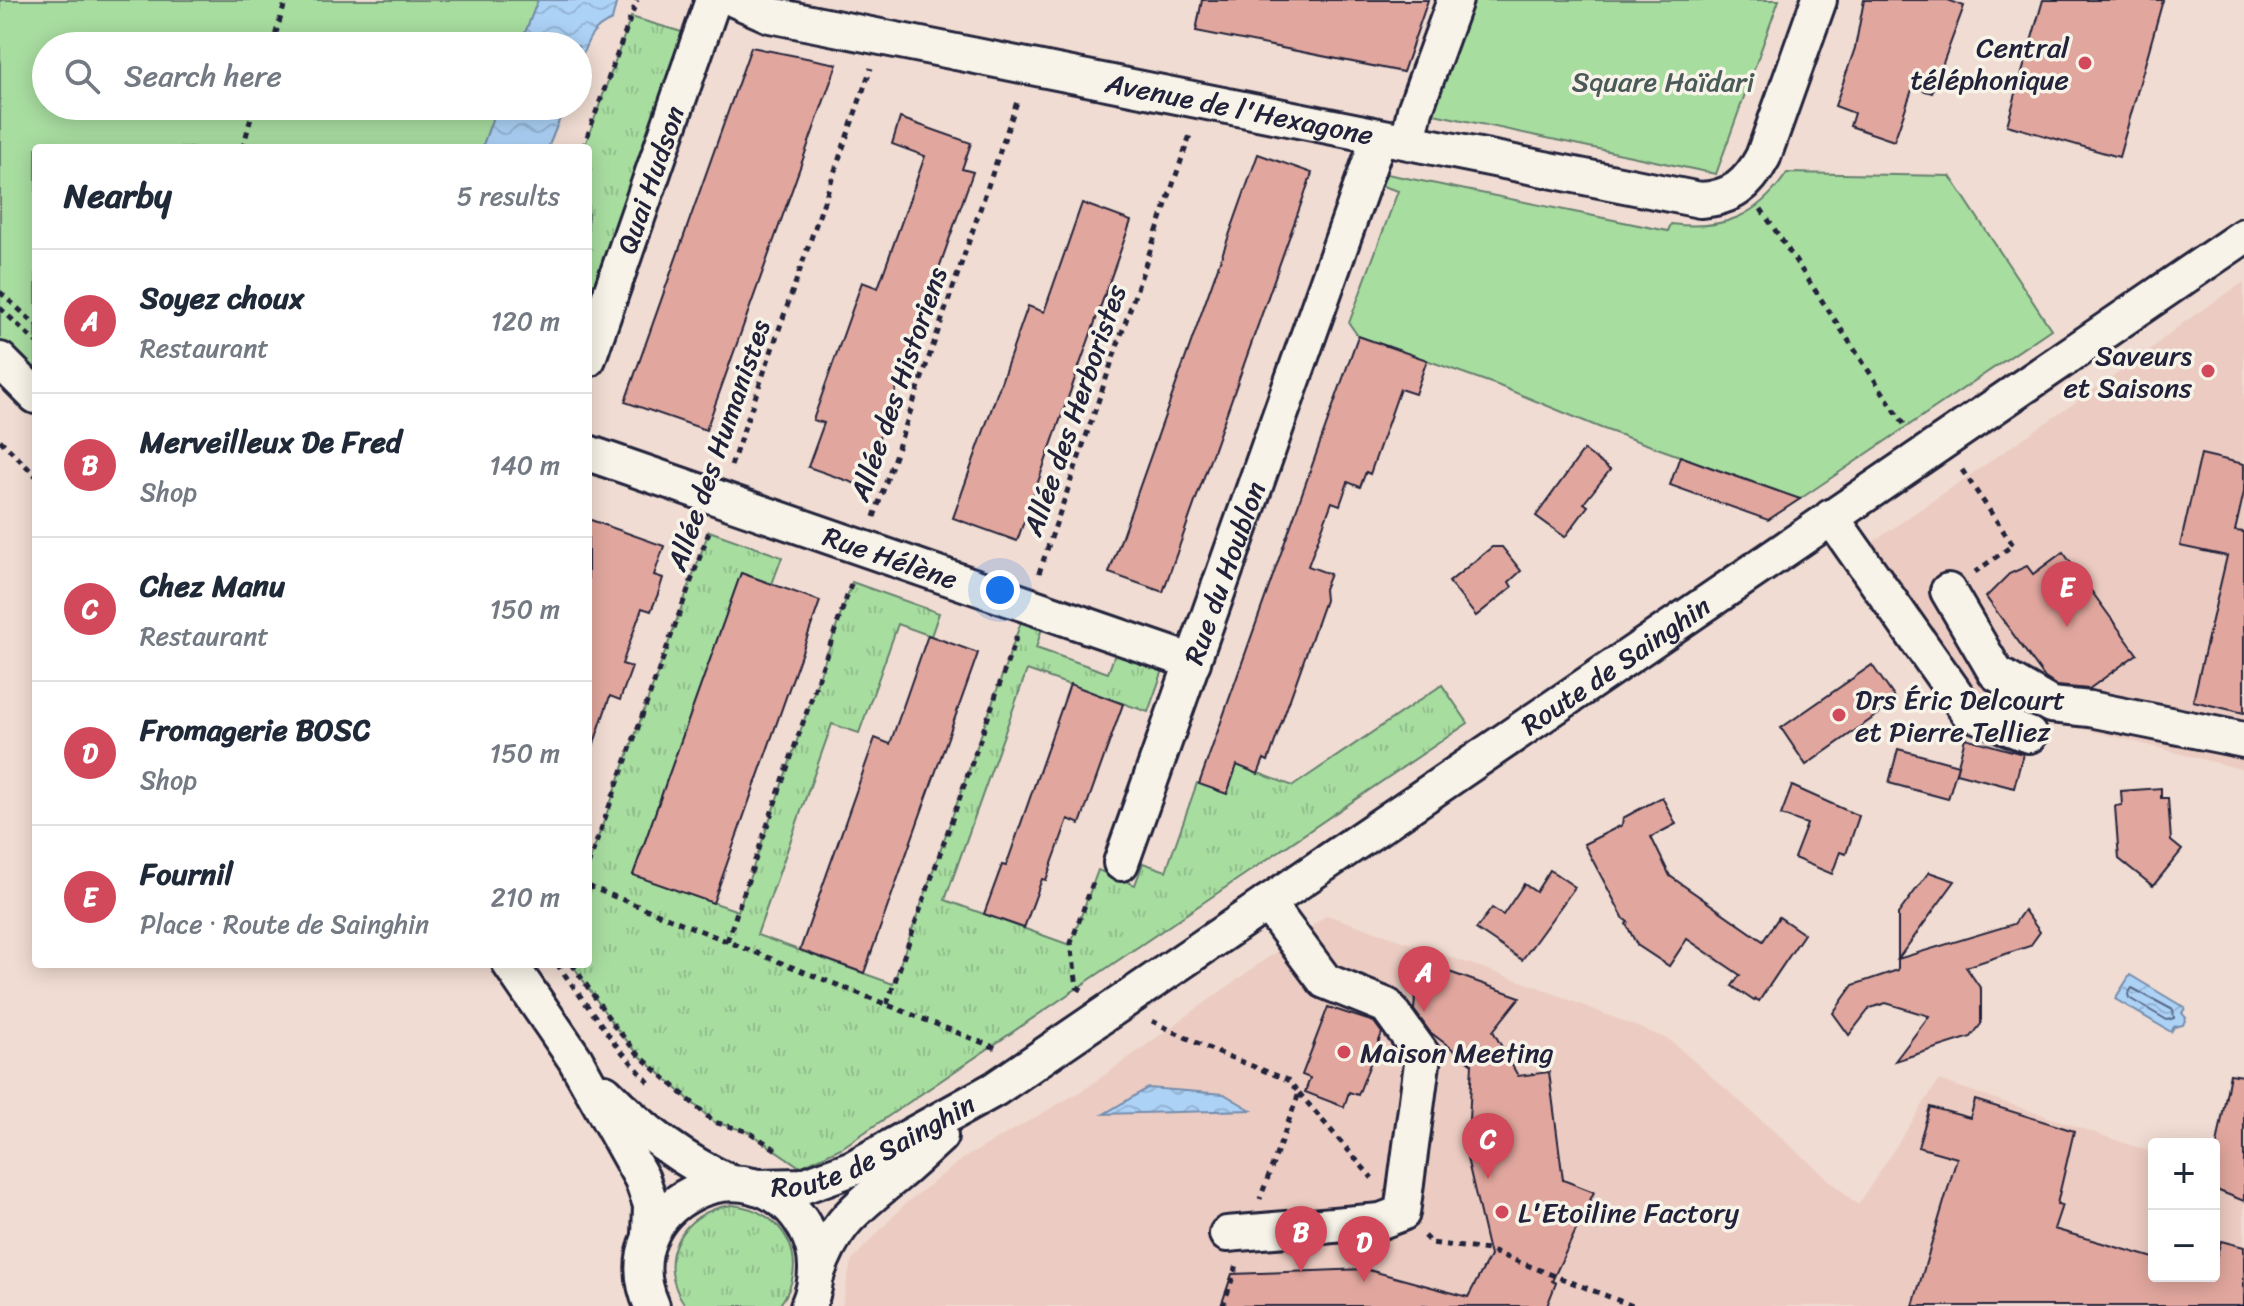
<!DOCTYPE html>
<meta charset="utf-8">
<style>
body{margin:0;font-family:Sriracha,sans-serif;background:#f6f6f7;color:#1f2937}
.controls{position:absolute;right:24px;bottom:24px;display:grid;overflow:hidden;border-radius:8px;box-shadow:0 4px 20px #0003}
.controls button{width:72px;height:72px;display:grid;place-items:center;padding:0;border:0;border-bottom:2px solid #e0e1e3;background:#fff;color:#1f2937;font:40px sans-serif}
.you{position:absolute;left:1000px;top:590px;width:28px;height:28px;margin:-20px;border:6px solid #fff;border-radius:50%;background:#1a73e8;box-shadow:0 0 0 12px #1a73e833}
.badge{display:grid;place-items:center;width:52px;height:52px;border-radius:50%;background:#d1495b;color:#fff;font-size:26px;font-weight:700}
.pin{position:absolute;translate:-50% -66px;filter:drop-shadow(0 2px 4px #0008)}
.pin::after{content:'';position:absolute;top:42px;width:28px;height:24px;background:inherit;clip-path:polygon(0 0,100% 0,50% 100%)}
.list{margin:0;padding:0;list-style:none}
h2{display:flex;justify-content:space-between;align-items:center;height:104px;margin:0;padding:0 32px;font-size:34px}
h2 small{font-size:26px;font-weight:400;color:#747a83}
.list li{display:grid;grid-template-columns:52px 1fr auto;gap:24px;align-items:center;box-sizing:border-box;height:144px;padding:0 32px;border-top:2px solid #e0e1e3}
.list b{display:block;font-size:30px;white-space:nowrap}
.list p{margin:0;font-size:26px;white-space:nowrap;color:#747a83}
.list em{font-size:26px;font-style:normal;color:#747a83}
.icon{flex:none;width:44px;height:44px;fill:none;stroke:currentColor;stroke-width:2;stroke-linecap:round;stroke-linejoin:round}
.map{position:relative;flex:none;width:2244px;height:1306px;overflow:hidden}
.search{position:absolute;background:#fff;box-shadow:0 4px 20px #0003;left:32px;top:32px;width:560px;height:88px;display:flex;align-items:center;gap:20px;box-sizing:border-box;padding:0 28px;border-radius:44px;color:#747a83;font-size:30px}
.panel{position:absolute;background:#fff;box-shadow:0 4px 20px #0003;left:32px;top:144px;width:560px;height:824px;border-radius:8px}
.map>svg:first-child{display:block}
.built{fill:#ecccc2}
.grass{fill:url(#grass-tufts);stroke:#65806e;stroke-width:2}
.park{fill:#a8dda0;stroke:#65806e;stroke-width:2}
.water{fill:url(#water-waves);stroke:#758cab;stroke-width:2}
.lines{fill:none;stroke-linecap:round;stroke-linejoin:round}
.shore{stroke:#596886;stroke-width:2}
.building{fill:#e1a79e;stroke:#22223b;stroke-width:2}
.minor-casing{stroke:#22223b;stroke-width:40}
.path{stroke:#22223b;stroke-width:5;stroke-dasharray:6 6;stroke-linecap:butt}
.minor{stroke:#f7f3e8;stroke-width:34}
.poi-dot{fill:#d1495b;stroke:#f7f3e8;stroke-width:3}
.labels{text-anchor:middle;stroke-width:7;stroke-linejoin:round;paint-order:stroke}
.poi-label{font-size:28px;fill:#22223b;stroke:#f7f3e8;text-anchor:start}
.park-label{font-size:28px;fill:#4a5a59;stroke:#f7f3e8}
.street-label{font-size:28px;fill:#22223b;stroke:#f7f3e8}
</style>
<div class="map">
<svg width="2244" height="1306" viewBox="0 0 2244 1306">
<defs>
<pattern id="grass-tufts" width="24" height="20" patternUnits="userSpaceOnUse" patternTransform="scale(2)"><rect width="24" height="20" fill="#a8dda0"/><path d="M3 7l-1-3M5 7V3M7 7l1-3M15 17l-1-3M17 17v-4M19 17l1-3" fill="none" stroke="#90bd8b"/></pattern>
<pattern id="water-waves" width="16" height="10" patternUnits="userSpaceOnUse" patternTransform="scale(2)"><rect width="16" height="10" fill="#acd2f6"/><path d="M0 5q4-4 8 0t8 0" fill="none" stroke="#94b4d4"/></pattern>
</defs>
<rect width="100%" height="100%" fill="#f0dcd2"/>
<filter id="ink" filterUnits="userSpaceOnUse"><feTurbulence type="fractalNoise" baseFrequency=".0125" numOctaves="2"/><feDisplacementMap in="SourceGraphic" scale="16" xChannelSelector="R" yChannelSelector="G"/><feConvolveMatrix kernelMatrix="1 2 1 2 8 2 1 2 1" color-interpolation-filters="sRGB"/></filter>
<g filter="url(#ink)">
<!-- built -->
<g class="built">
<path d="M2244 282V770L1975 701 1867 546 2137 360 2184 322Z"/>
<path d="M1327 915 1535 986 1670 1040 1858 1205 1939 1080 2154 1153V1276H2214V1175L2244 1186V1306H842L851 1261 905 1204 964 1158 1088 1087Z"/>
</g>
<!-- grass -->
<g class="grass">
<path d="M631 17 685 33 588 304V148H584Z"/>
<path d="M709 531 782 557 772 584 741 573 633 875 738 911 852 582 939 613 931 636 898 624 859 733 832 724 757 935 893 984 1021 622 1042 628 1036 648 1108 673 1115 654 1163 670 1148 712 1027 670 945 900 1067 944 1071 943 1098 870 1135 885 1143 863 1166 871 1197 783 1227 793 1237 765 1293 786 1442 685 1468 723 843 1147 800 1167 749 1132 714 1122 639 1055 615 1027 572 964H588V865Z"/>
<path d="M732 1205C785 1210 813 1262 779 1306H686C653 1262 680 1211 732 1205Z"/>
</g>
<!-- park -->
<g class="park">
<path d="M0 0H538L520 46H46V106H497L482 148H36V381L0 344Z"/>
<path d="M1455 0H1779L1716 174 1415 110Z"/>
<path d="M1377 172 1668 231 1671 224C1723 231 1758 216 1787 173L1950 176 2051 329 1800 499 1601 428 1497 385 1358 336 1349 323 1398 191 1373 183Z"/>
</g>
<!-- water -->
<g class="water">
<path d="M538 0H617L612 20C589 29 586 45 578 67V46H520Z"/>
<path d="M497 106H565L548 148H482Z"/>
<path d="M2130 975 2185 1008 2182 1013 2186 1018 2183 1025 2174 1027 2171 1032 2115 999Z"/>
<path d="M1148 1088 1224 1094 1251 1110 1104 1114Z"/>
</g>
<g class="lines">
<!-- shore -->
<path class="shore" d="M2132 988 2173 1010 2174 1018 2167 1020 2129 998 2128 994Z"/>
</g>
<!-- building -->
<g class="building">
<path d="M1202 0H1428L1403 72 1196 31Z"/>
<path d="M1864 0H1948L1964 6 1932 93 1913 87 1894 141 1850 126 1854 113 1835 106 1855 48Z"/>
<path d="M2043 0H2163L2119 157 2007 125Z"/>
<path d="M751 47 837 64 706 430 625 402Z"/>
<path d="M900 118 971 143 962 169 973 172 862 486 808 467 824 423 813 420 862 282 878 288 925 156 892 144Z"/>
<path d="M1258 154 1312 173 1163 592 1109 573Z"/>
<path d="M1082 203 1131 221 1017 541 953 518 1028 306 1044 312Z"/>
<path d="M1358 336 1427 360 1415 394 1400 389 1370 474 1366 472 1360 487 1348 482 1340 505 1332 502 1308 566 1330 574 1324 589 1325 600 1268 761 1264 759 1258 774 1237 765 1227 794 1199 784Z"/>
<path d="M1584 450 1610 470 1584 503 1588 506 1565 537 1536 516Z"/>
<path d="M2201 454 2244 464V492L2235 531 2244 532V713L2193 701 2227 556 2180 546Z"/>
<path d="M1680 456 1715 469 1800 499 1768 520 1670 485Z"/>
<path d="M588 519 664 546 654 575 663 578 658 594 651 611 642 608 622 664 632 667 620 700 610 696 592 749 588 748Z"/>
<path d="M1492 547H1502L1521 571 1509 582 1512 587 1476 616 1449 582Z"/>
<path d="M2063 552 2137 654 2089 689 2057 686 2045 678 1986 597 2009 574 2027 566 2033 574Z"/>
<path d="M741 573 820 601 713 903 633 875Z"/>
<path d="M928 635 978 653 864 973 800 950 875 738 890 744Z"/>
<path d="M1872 665 1897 701 1806 765 1781 728Z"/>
<path d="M1070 684 1123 704 1080 824 1068 819 1046 880 1042 879 1024 928 984 914 1002 865 1006 866Z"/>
<path d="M1965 738 2023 754 2014 788 1956 773Z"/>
<path d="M1898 749 1958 765 1948 799 1889 783Z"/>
<path d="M1792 786 1859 816 1846 854 1840 852 1832 874 1794 858 1807 824 1781 815Z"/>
<path d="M2161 788V798H2168L2171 841 2182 850 2153 886 2119 859 2115 806 2122 805 2121 791Z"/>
<path d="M1662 797 1676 824 1651 837 1670 876 1763 941 1779 917 1804 934 1759 1001 1756 999 1754 1001 1732 986 1740 975 1687 939 1669 966 1637 945 1626 924 1628 922 1624 919 1584 844 1622 825 1623 818Z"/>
<path d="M1550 870 1575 887 1522 960 1476 929 1492 908 1503 915 1524 884 1536 892Z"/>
<path d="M1929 872 1955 881 1898 959 2014 924 2024 910 2040 932 2030 946 1966 967 1981 989V1024L1971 1037 1895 1061 1929 1016 1886 1003 1870 1008 1849 1035 1833 1013 1853 985 1898 970V914Z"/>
<path d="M1418 961 1520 997 1493 1031 1518 1076 1549 1072 1563 1180 1594 1192 1552 1281 1556 1283 1547 1306H1221L1232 1274 1365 1269 1468 1297 1490 1256 1467 1158 1472 1064 1430 1032 1414 1010Z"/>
<path d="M1328 1007 1374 1022 1382 1033 1358 1095 1349 1092 1344 1107 1305 1092 1310 1078 1302 1075Z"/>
<path d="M2230 1074 2244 1076V1201L2214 1189V1161Z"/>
<path d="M1975 1100 2074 1131 2057 1204 2062 1205 2054 1229 2154 1258V1276H2214V1264L2221 1241 2244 1247V1306H1913L1957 1158 1918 1147 1930 1107 1970 1118Z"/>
</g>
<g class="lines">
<defs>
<g id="minor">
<path id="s1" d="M736 0 770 15 1700 200C1732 198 1748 185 1763 157L1819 0"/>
<path d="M1408 141 1415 110 1455 0"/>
<path id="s2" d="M588 359 713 0"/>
<path d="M0 360 36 396"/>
<path id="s3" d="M588 453 1193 662"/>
<path d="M1831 517 1968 712 2029 735"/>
<path d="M1948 591 1996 673 2051 705 2090 709 2244 740"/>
<path id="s4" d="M1121 863 1379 137"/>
<path d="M510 964 575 1059 642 1179 651 1205 650 1236"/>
<path d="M605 1092C642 1130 682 1161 731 1183"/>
<path id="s5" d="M756 1187 803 1186 853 1168 995 1089 2244 236"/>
<path d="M1227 1234 1381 1221 1402 1213 1423 1056 1387 1006 1325 981 1267 903"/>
<path d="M816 1276C834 1222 856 1209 898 1174 912 1162 926 1149 940 1136"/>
<path d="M652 1306C607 1205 753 1132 806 1229 819 1253 819 1281 808 1306"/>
</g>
</defs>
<!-- minor casing -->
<use href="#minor" class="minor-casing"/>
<!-- path -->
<g class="path">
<path d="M272 46 286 0"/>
<path d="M243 148 254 106"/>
<path d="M583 148 637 0"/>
<path d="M1761 209 1906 427"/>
<path d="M0 292 36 325"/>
<path d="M0 308 36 342"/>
<path d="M0 440 36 476"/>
<path d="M731 466 871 68"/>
<path d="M1962 470 2013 545 1975 572"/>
<path d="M874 517 1018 99"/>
<path d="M1039 573 1191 132"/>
<path d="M588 865 710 529"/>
<path d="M588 886 996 1048"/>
<path d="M727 941 853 579"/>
<path d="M557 964 616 1045 652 1086"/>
<path d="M572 964 615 1027 639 1055 714 1122 749 1132 780 1152"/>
<path d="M1082 990 1077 987 1071 943 1094 880"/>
<path d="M887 1004 1017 635"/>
<path d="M1152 1021 1214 1051 1288 1080 1299 1093 1260 1199"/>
<path d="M1299 1093 1372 1178"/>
<path d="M1424 1236 1431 1243 1488 1250 1633 1306"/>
<path d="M1223 1306 1237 1265"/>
</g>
<!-- minor -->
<use href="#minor" class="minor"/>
</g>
</g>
<!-- markers -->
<g class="poi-dot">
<circle cx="2085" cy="63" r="8"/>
<circle cx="2208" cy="371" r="8"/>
<circle cx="1839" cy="715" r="8"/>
<circle cx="1344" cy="1052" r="8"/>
<circle cx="1502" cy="1212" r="8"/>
</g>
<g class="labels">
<!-- poi labels -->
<g class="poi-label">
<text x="2069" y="57" text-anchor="end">Central<tspan x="2069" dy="32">téléphonique</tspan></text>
<text x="2192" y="365" text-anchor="end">Saveurs<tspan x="2192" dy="32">et Saisons</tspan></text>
<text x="1855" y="709">Drs Éric Delcourt<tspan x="1855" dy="32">et Pierre Telliez</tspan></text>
<text x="1360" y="1062">Maison Meeting</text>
<text x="1518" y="1222">L'Etoiline Factory</text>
</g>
<!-- park labels -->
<g class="park-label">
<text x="1663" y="91">Square Haïdari</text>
</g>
<!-- street labels -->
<g class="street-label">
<text dy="10" stroke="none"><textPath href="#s1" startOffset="516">Avenue de l'Hexagone</textPath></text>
<text dy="10" stroke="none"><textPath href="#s2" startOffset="190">Quai Hudson</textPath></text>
<text transform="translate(898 384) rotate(-71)" y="10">Allée des Historiens</text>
<text transform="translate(1074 410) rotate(-71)" y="10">Allée des Herboristes</text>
<text transform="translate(718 445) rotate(-71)" y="10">Allée des Humanistes</text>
<text dy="10" stroke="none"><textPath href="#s3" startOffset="320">Rue Hélène</textPath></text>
<text dy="10" stroke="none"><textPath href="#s4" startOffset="308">Rue du Houblon</textPath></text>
<text dy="10" stroke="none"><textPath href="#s5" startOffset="1014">Route de Sainghin</textPath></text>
<text dy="10" stroke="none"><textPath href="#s5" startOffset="126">Route de Sainghin</textPath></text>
</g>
</g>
</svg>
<div class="controls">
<button>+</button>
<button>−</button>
</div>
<div class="you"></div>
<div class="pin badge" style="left:1424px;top:1012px">A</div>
<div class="pin badge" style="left:1301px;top:1272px">B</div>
<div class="pin badge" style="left:1488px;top:1179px">C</div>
<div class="pin badge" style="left:1364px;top:1282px">D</div>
<div class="pin badge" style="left:2067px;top:627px">E</div>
<div class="search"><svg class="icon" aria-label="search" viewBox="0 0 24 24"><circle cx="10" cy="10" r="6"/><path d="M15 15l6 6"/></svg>Search here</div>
<section class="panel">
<h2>Nearby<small>5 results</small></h2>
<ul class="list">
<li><span class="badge">A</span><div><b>Soyez choux</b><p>Restaurant</p></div><em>120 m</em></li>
<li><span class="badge">B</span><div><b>Merveilleux De Fred</b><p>Shop</p></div><em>140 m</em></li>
<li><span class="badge">C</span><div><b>Chez Manu</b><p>Restaurant</p></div><em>150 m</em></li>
<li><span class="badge">D</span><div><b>Fromagerie BOSC</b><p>Shop</p></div><em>150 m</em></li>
<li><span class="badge">E</span><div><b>Fournil</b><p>Place · Route de Sainghin</p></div><em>210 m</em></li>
</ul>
</section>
</div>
